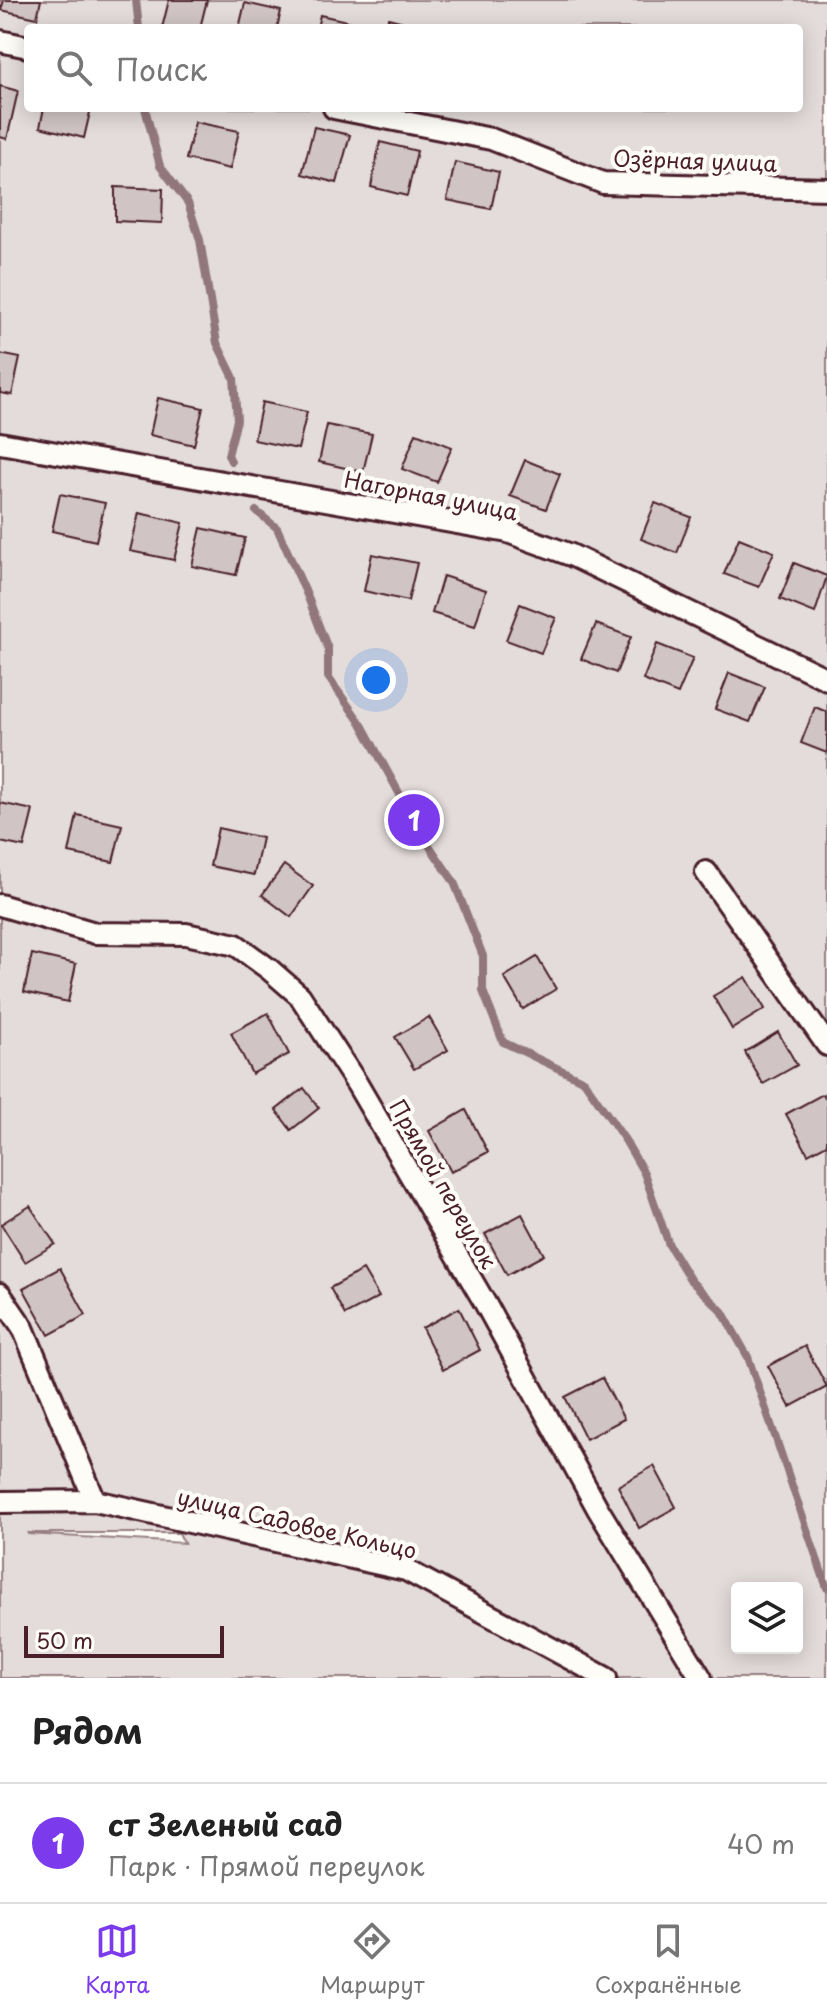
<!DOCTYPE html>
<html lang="ru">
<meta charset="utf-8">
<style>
body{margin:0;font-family:"Playpen Sans",sans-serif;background:#f2f2f2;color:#222}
.controls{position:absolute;right:24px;bottom:24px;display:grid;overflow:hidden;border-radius:8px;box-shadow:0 4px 20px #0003}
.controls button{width:72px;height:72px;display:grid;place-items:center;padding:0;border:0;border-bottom:2px solid #e0e0e0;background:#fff;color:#222;font:40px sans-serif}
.scale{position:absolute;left:24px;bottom:20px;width:200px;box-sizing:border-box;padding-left:8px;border:4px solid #4a1f2b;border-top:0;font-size:22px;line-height:28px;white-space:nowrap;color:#4a1f2b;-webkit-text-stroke:6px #fdfcf7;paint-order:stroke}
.you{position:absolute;left:376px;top:680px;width:28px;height:28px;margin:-20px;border:6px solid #fff;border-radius:50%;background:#1a73e8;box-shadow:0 0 0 12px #1a73e833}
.badge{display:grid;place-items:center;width:52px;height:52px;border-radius:50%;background:#7c3aed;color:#fff;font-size:26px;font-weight:700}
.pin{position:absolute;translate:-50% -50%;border:4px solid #fff;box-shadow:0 2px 8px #0006}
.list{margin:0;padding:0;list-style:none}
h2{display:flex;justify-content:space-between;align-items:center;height:104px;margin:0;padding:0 32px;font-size:34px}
h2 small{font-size:26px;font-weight:400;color:#767676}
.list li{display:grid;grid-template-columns:52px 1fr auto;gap:24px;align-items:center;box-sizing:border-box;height:120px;padding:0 32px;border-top:2px solid #e0e0e0}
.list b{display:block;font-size:30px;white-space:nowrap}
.list p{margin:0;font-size:26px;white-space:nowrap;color:#767676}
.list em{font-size:26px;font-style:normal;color:#767676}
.icon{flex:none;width:44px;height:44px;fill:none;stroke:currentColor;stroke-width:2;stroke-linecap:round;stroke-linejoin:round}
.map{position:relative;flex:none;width:827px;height:1678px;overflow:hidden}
.search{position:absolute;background:#fff;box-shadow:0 4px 20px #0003;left:24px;right:24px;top:24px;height:88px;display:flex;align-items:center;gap:20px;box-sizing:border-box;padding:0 28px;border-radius:8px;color:#767676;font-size:30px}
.sheet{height:224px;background:#fff}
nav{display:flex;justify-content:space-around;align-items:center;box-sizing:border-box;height:112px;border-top:2px solid #e0e0e0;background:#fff;font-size:22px;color:#767676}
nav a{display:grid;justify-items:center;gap:4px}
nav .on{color:#7c3aed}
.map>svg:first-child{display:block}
.green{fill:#e3dcda;stroke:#967e82;stroke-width:2;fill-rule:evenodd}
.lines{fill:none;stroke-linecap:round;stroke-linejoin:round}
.stream{stroke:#91777b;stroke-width:8}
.building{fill:#d0c5c4;stroke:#4a1f2b;stroke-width:2}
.street-casing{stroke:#4a1f2b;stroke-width:26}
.street{stroke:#fdfcf7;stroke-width:20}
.labels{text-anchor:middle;stroke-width:8;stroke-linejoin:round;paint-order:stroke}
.street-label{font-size:22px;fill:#4a1f2b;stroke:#fdfcf7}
</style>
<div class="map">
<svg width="827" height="1678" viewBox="0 0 827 1678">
<rect width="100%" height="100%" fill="#fdfcf7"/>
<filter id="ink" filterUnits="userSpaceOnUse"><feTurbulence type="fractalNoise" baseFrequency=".0125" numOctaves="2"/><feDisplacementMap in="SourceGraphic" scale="16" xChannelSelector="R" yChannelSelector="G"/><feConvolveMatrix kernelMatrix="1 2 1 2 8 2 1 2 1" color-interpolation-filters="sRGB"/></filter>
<g filter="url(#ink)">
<!-- green -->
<path class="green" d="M0 0H827V1678H0ZM28 28H799V108H28ZM179 1533 184 1543 28 1534V1533ZM737 1588H797V1648H737Z"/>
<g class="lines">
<!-- stream -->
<g class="stream">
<path d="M136 0 139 28"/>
<path d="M145 108 160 166 188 203 200 240 217 343 234 378 237 420 228 455 231 461"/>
<path d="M256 511 277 528 307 595 328 649V677L362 725 422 835 454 882 483 956V991L503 1042 584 1081 625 1140 644 1173 669 1245 691 1281 722 1311 748 1357 827 1588"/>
</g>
</g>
<!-- building -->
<g class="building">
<path d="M4 0H41L37 18 1 10Z"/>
<path d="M169 0H207L200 28H162Z"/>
<path d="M245 3 281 11 277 28H239Z"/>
<path d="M320 15 356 23 355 28H317Z"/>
<path d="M388 18 424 27 385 28Z"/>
<path d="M0 86 18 91 7 139 0 137Z"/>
<path d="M44 108H91L84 138 40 127Z"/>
<path d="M195 122 239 131 230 169 186 159Z"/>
<path d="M314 127 350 135 337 183 302 174Z"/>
<path d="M380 142 417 151 407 196 371 187Z"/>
<path d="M455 162 499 172 491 209 447 200Z"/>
<path d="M115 187 163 189 162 223 115 221Z"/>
<path d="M0 354 20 358 12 395 0 393Z"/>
<path d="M158 398 203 408 194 445 150 435Z"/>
<path d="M262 402 307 412 298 449 254 440Z"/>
<path d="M327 425 372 434 363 472 319 462Z"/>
<path d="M416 433 452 447 437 482 402 469Z"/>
<path d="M525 460 560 474 546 509 510 496Z"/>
<path d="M60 494 105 503 96 541 52 531Z"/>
<path d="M655 503 691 517 677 553 641 539Z"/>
<path d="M139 513 183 523 174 560 130 551Z"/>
<path d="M201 528 245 538 236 575 192 566Z"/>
<path d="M739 538 774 552 759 587 724 574Z"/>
<path d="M372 554 417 563 408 601 364 591Z"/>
<path d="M794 563 827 576 815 613 780 599Z"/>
<path d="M443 576 486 590 475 626 432 613Z"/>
<path d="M520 604 556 618 541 653 506 640Z"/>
<path d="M596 624 631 637 616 673 581 659Z"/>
<path d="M657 644 693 658 678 694 643 680Z"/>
<path d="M729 673 765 687 750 722 715 709Z"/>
<path d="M815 707 827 712V753L801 743Z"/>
<path d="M0 803 33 810 24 847 0 842Z"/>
<path d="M77 815 122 825 113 862 69 853Z"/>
<path d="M218 828 262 838 254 875 210 866Z"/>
<path d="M284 865 313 886 291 917 262 895Z"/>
<path d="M32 954 76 964 68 1002 24 992Z"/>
<path d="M537 957 556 989 523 1009 504 977Z"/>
<path d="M746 977 765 1009 732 1029 713 996Z"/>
<path d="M268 1013 289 1054 252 1074 231 1033Z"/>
<path d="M429 1017 448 1050 414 1069 395 1037Z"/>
<path d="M778 1032 797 1065 763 1084 745 1052Z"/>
<path d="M304 1088 319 1108 291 1130 276 1110Z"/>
<path d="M823 1094 827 1101V1144L808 1154 786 1114Z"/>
<path d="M466 1110 488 1152 451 1172 429 1131Z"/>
<path d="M30 1206 55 1244 25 1262 1 1224Z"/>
<path d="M522 1214 544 1255 507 1275 485 1234Z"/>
<path d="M60 1268 86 1315 49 1335 23 1288Z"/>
<path d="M363 1270 379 1297 345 1315 330 1288Z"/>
<path d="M459 1308 480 1350 443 1370 422 1328Z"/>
<path d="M805 1346 827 1387 790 1407 768 1366Z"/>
<path d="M602 1378 624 1419 586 1439 565 1397Z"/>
<path d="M654 1466 676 1507 639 1528 618 1486Z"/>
</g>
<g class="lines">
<defs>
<g id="street">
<path d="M0 41 28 47"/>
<path d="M334 108 491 139 603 183 827 189"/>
<path d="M0 443 508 532 571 555 827 679"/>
<path d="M706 872 827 1045"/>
<path d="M0 905 95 933 186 934 236 945 269 969 300 996 357 1084 485 1303 598 1509 701 1678"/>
<path d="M0 1294 23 1328 95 1501"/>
<path d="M0 1502 95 1501 406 1570 606 1678"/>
</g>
</defs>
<!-- street casing -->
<use href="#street" class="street-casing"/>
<!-- street -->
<use href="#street" class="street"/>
</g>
</g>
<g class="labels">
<!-- street labels -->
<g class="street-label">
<text transform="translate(695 161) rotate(2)" y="8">Озёрная улица</text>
<text transform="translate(431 496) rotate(11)" y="8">Нагорная улица</text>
<text transform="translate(443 1184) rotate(60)" y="8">Прямой переулок</text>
<text transform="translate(297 1524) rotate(13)" y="8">улица Садовое Кольцо</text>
</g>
</g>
</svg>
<div class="controls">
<button><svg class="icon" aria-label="layers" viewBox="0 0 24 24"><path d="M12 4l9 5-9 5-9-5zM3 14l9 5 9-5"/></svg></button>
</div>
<div class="scale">50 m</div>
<div class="you"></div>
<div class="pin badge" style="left:414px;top:820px">1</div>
<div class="search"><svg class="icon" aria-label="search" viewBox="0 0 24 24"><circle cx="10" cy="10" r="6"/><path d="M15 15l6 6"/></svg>Поиск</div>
</div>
<section class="sheet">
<h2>Рядом<small></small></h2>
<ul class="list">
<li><span class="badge">1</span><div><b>ст Зеленый сад</b><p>Парк · Прямой переулок</p></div><em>40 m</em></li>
</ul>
</section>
<nav>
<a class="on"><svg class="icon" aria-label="map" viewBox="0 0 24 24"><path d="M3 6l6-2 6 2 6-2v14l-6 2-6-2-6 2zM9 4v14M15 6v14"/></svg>Карта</a>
<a><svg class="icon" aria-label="directions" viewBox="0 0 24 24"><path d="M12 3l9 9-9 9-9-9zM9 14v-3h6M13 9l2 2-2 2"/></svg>Маршрут</a>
<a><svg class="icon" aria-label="saved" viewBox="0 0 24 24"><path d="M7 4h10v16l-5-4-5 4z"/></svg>Сохранённые</a>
</nav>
